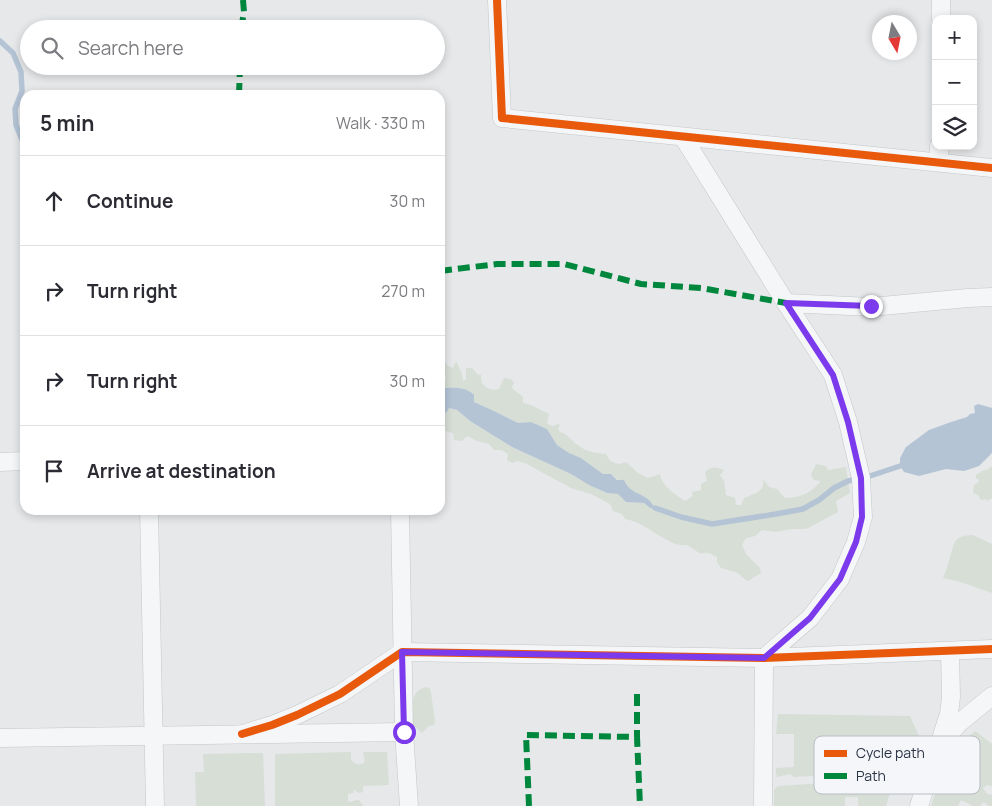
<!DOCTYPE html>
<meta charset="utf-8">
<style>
body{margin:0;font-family:Manrope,sans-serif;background:#f7f7f7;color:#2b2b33}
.controls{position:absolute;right:15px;top:15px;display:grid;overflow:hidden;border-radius:10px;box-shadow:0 2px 8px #0003}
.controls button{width:45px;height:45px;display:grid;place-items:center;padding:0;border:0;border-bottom:1px solid #e1e1e2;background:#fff;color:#2b2b33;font:25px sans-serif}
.compass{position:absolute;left:872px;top:15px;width:45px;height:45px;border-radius:50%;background:#fff;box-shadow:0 2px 8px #0003;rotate:170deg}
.stop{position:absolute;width:15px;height:15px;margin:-11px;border:4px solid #7c3aed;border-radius:50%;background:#fff}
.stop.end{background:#7c3aed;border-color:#fff;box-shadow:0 1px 5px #0008}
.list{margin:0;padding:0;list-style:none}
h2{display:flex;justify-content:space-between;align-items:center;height:65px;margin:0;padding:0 20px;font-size:21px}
h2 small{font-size:16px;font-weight:400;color:#7c7c81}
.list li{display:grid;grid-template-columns:32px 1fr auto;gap:15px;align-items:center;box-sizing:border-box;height:90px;padding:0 20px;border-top:1px solid #e1e1e2}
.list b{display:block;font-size:19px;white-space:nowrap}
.list em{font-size:16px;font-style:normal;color:#7c7c81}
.icon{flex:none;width:28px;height:28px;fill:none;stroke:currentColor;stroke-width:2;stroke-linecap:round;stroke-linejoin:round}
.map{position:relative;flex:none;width:992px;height:806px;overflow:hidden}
.search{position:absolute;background:#fff;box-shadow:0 2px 8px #0003;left:20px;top:20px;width:425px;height:55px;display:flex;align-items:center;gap:12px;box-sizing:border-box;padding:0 18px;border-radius:28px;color:#7c7c81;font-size:19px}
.panel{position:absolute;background:#fff;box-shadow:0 2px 8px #0003;left:20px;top:90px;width:425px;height:425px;border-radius:15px}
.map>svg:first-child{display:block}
.green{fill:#d6ded6}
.water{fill:#b4c4d5}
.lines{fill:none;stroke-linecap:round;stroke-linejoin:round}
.stream{stroke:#b4c4d5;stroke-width:5.5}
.street-casing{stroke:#c4c6c8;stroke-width:19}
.street{stroke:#f5f6f7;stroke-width:18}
.quiet{stroke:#00873e;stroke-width:6;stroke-dasharray:12 6;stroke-linecap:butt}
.cycleway-casing{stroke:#f4f6f9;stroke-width:11}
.cycleway{stroke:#e8590c;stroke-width:8}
.route{stroke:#7c3aed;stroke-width:6}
.key{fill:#f4f6f9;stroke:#b8bcc3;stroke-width:1}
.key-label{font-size:14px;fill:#2b3445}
</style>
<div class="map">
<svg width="992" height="806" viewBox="0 0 992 806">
<rect width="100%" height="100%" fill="#e6e8ea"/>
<!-- green -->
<g class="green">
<path d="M444 361 448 366 453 368 456 361 462 374 463 381 466 380V368H472L477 374 481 375C481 378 481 381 482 383 486 389 493 391 499 389L504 378 510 379 514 382 512 387C514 392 520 393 523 397V403L531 405 549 414 547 423 550 425 554 426 557 424 560 425 558 429 560 432C568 434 572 442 579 446 587 452 596 453 606 454 610 463 617 466 626 462L638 473 648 478 660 474C662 487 675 494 685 501L693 496 692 492 701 490V484L707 481 705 472C712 466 716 467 724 470L720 475 724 481 726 495 735 498 736 505H741L744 498C754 494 766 492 763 479L769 487 777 489 785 498C802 497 810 494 821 481L814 480 811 475 816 464 826 466 828 470 846 467 850 493 836 501 838 512 806 529H791L776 532 762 530 755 536 746 538 742 545 746 554 760 568 761 573 748 581 743 578 738 573 721 568 717 562V557C711 554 707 551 701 554L687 545C671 548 649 526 633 521 631 520 628 520 625 519L622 514 613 511 610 504 591 494 571 488 525 463 517 461 512 463 507 460 508 454 501 450H494L489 444 477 441 467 436 462 441 454 440 453 433 445 431 444 425 440 422V408L443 411 449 408 457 410 470 421 512 447 571 474 589 485 607 493 618 494 626 502 644 503 650 508 645 497 636 494 611 474H603L581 458 569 453 557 445 547 429 531 422 518 423 494 411 474 402 463 388 440 389V381L445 382 446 377C441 373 439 370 440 363Z"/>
<path d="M992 466V498L987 501 986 499 981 500 978 495 973 493 974 485 978 483 979 480 976 478V475L984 470H987Z"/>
<path d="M973 535 992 544V593L961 582 943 578C946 571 948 565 950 558 955 542 953 536 973 535Z"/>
<path d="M426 687 430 689 431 693 435 721 434 725 429 726 422 733 413 725C412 710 408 692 426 687Z"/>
<path d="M778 714 910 716 921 741 919 749 905 744 886 806H858V797H845V806H774V790L778 786 825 783 832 785 837 784V777L832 775 794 777 790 774 777 777 776 773V768L794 767V734H776Z"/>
<path d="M975 731 992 744V786L987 785 983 788 987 794 992 795V806H989L984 802 980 806H973L961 800 958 806H931L946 760 958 746 962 753 972 756 975 753 973 749 968 748 970 744 968 741 965 740Z"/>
<path d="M351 752V760C355 764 361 767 365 761L363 752H387L389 785 363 786V792L358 793 354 789 353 793 348 794V801L351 802 356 800H359L363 806H275V754Z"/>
<path d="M263 753 265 806H196L195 772H204L203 754Z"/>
</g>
<!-- water -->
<g class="water">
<path d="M444 388C456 388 464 386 474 395V402L494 411 518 423 531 422 547 429 557 445 569 453 581 458 603 474H611L617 480H624C630 494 641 492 650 501 651 502 654 507 655 508H650L644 503 626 502 618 494 607 493 589 485 571 474 512 447 470 421 457 410 449 408 446 413 440 408V389Z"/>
<path d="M978 404 992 408V453L979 466 964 471 946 469 919 476 904 472 900 466V458L906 447 929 430 951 422 967 417 970 414 975 413 974 406Z"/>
</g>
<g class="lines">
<!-- stream -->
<g class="stream">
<path d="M0 41 13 53 21 72 22 91 15 109 16 125 25 147"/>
<path d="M655 508 681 517 712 524 776 514 803 509 819 500 834 488 848 481 870 476 900 466"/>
</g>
<defs>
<g id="street">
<path d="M497 0 502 118 992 168"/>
<path d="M941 19V0"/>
<path d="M683 137 786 303 871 307 968 298 992 297"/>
<path d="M939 162V146"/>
<path d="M0 462 25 461"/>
<path d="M149 510 155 806"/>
<path d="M400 510 404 732 409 806"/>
<path d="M242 734 272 725 297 715 340 694 402 652 764 658 992 649"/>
<path d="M0 738 404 732"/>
<path d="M944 740 959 723 992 696"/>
<path d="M763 806 764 658 810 618 840 579 856 542 863 517 861 478 848 422 833 375 786 303"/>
<path d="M919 806 949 714 951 697 950 651"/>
</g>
</defs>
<!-- street casing -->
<use href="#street" class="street-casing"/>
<!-- street -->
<use href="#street" class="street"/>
<!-- quiet -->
<g class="quiet">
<path d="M241 29 244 12 243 0"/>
<path d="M239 95 240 66"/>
<path d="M440 271 497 264H564L641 284 701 288 786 303"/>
<path d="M637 694V737"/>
<path d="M529 806 526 735 637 737 640 806"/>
</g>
<defs>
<g id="cycleway">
<path d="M497 0 502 118 992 168"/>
<path d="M242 734 272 725 297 715 340 694 402 652 764 658 992 649"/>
</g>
</defs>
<!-- cycleway casing -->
<use href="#cycleway" class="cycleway-casing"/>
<!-- cycleway -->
<use href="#cycleway" class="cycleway"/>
</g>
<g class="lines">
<!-- route -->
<path class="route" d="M404 732 402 652 764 658 810 618 840 579 856 542 862 517 861 478 848 422 833 375 786 303 871 306"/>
</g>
<!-- legend -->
<rect x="814" y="736" width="166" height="58" rx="8" class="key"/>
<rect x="824" y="750" width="23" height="7" fill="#e8590c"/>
<rect x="824" y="773" width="23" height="6" fill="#00873e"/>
<g class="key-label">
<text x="856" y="758">Cycle path</text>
<text x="856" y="781">Path</text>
</g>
</svg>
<div class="controls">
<button>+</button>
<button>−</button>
<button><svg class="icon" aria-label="layers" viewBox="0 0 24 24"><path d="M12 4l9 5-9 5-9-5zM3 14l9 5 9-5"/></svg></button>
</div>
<svg class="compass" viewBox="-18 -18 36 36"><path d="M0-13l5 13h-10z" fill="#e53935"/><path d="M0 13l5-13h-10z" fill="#7c7c81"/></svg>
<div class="stop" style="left:404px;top:732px"></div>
<div class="stop end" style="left:871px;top:306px"></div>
<div class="search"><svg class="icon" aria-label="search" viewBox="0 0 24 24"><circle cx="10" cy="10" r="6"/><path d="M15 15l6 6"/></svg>Search here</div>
<section class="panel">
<h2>5 min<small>Walk · 330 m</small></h2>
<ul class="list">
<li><svg class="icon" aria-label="ahead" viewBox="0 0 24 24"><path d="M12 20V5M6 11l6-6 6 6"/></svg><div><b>Continue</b></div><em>30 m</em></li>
<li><svg class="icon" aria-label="right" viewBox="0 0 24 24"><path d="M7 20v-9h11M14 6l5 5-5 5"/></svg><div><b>Turn right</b></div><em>270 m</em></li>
<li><svg class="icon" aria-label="right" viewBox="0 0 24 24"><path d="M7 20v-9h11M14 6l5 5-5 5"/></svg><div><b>Turn right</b></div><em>30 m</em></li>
<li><svg class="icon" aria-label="arrive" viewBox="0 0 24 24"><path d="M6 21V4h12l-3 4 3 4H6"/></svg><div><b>Arrive at destination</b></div></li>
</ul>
</section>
</div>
